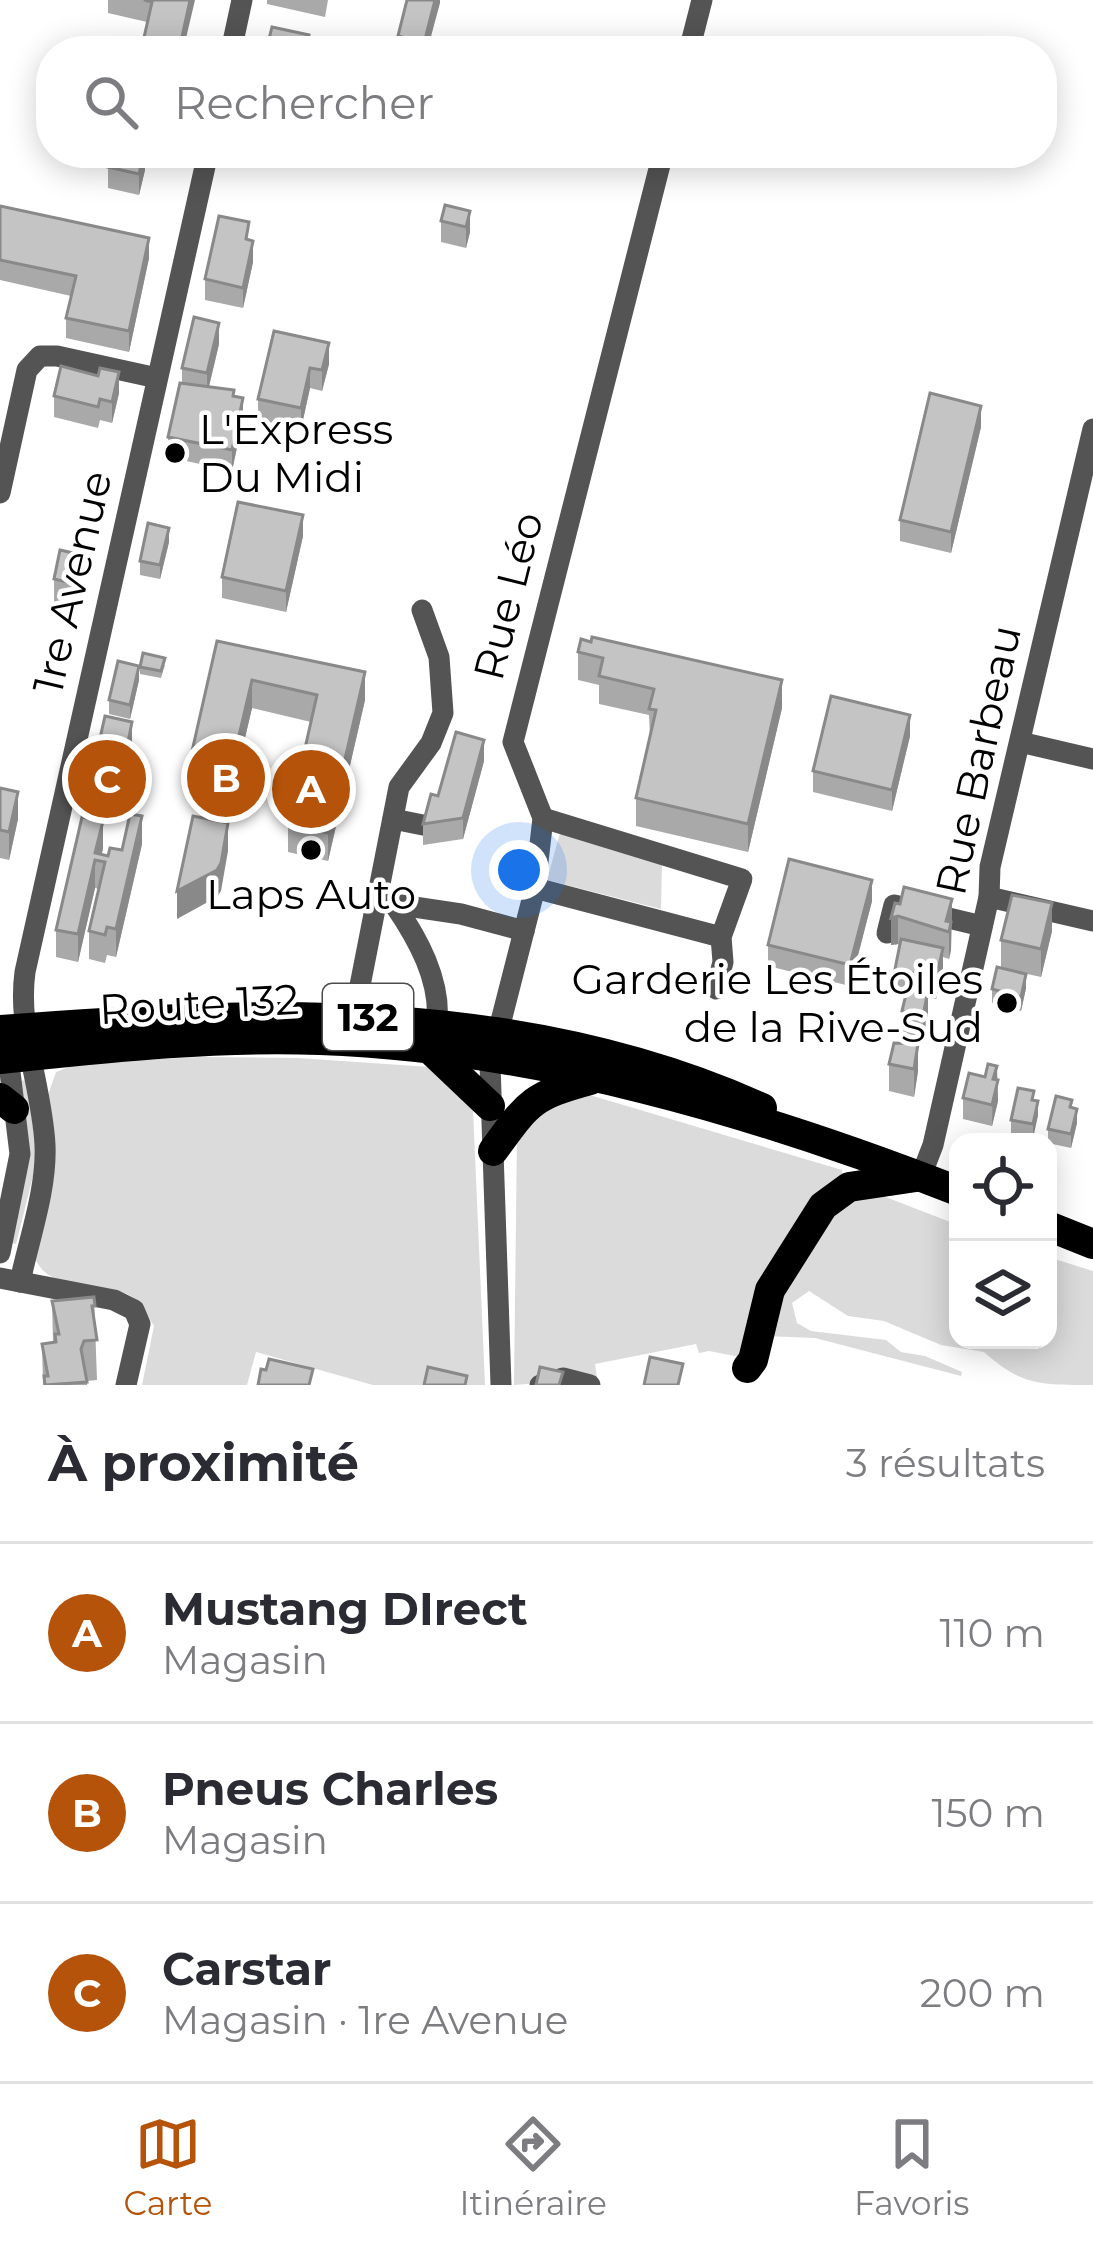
<!DOCTYPE html>
<html lang="fr">
<meta charset="utf-8">
<style>
body{margin:0;font-family:Montserrat,sans-serif;background:#f2f2f3;color:#2b2b33}
.controls{position:absolute;right:36px;bottom:36px;display:grid;overflow:hidden;border-radius:24px;box-shadow:0 6px 30px #0003}
.controls button{width:108px;height:108px;display:grid;place-items:center;padding:0;border:0;border-bottom:3px solid #e1e1e2;background:#fff;color:#2b2b33;font:60px sans-serif}
.you{position:absolute;left:519px;top:870px;width:42px;height:42px;margin:-30px;border:9px solid #fff;border-radius:50%;background:#1a73e8;box-shadow:0 0 0 18px #1a73e833}
.badge{display:grid;place-items:center;width:78px;height:78px;border-radius:50%;background:#b45309;color:#fff;font-size:39px;font-weight:700}
.pin{position:absolute;translate:-50% -50%;border:6px solid #fff;box-shadow:0 3px 12px #0006}
.list{margin:0;padding:0;list-style:none}
h2{display:flex;justify-content:space-between;align-items:center;height:156px;margin:0;padding:0 48px;font-size:51px}
h2 small{font-size:39px;font-weight:400;color:#7c7c81}
.list li{display:grid;grid-template-columns:78px 1fr auto;gap:36px;align-items:center;box-sizing:border-box;height:180px;padding:0 48px;border-top:3px solid #e1e1e2}
.list b{display:block;font-size:45px;white-space:nowrap}
.list p{margin:0;font-size:39px;white-space:nowrap;color:#7c7c81}
.list em{font-size:39px;font-style:normal;color:#7c7c81}
.icon{flex:none;width:66px;height:66px;fill:none;stroke:currentColor;stroke-width:2;stroke-linecap:round;stroke-linejoin:round}
.map{position:relative;flex:none;width:1093px;height:1385px;overflow:hidden}
.search{position:absolute;background:#fff;box-shadow:0 6px 30px #0003;left:36px;right:36px;top:36px;height:132px;display:flex;align-items:center;gap:30px;box-sizing:border-box;padding:0 42px;border-radius:48px;color:#7c7c81;font-size:45px}
.sheet{height:696px;background:#fff}
nav{display:flex;justify-content:space-around;align-items:center;box-sizing:border-box;height:168px;border-top:3px solid #e1e1e2;background:#fff;font-size:33px;color:#7c7c81}
nav a{display:grid;justify-items:center;gap:6px}
nav .on{color:#b45309}
.map>svg:first-child{display:block}
.green{fill:#dbdbdb}
.lines{fill:none;stroke-linecap:round;stroke-linejoin:round}
.minor{stroke:#545454;stroke-width:21}
.highway{stroke:#000;stroke-width:30}
.wall{fill:#a9a9a9}
.shaded-wall{fill:#898989}
.building{fill:#c4c4c4;stroke:#898989;stroke-width:3}
.poi-dot{fill:#000;stroke:#fff;stroke-width:4.5}
.labels{text-anchor:middle;stroke-width:9;stroke-linejoin:round;paint-order:stroke}
.shield{fill:#fff;stroke:#4c4c4c;stroke-width:3}
.shield-label{font-size:39px;font-weight:bold;fill:#000}
.poi-label{font-size:42px;fill:#000;stroke:#fff;text-anchor:start}
.street-label{font-size:42px;fill:#000;stroke:#fff}
</style>
<div class="map">
<svg width="1093" height="1385" viewBox="0 0 1093 1385">
<rect width="100%" height="100%" fill="#fff"/>
<!-- green -->
<g class="green">
<path d="M560 833 662 864 661 909 547 880Z"/>
<path d="M200 1057 298 1058 430 1067 473 1109 485 1385H373L256 1352 247 1385H142L154 1326C148 1317 143 1303 131 1296 103 1280 49 1294 35 1258L47 1098 56 1072 79 1063Z"/>
<path d="M27 1080 37 1160 16 1244 12 1243 29 1155 19 1081Z"/>
<path d="M583 1093 842 1170 843 1182 745 1358 709 1351 699 1353 696 1344 595 1364 597 1377 590 1379 514 1385 517 1135 523 1123Z"/>
<path d="M883 1196 958 1225V1340H1048V1257L1093 1271V1385C1038 1385 1021 1385 984 1352L941 1345 884 1321 848 1316 809 1291 792 1303 797 1323 811 1331 886 1340 901 1352 925 1356 962 1372 961 1376 815 1338 764 1336 773 1306 837 1203Z"/>
</g>
<g class="lines">
<!-- minor -->
<g class="minor">
<path d="M231 51 242 0"/>
<path d="M689 51 702 0"/>
<path d="M0 493 27 370 40 356H57L157 378"/>
<path d="M1020 742 1093 759"/>
<path d="M393 819 428 826"/>
<path d="M535 888 721 937 742 879 543 818"/>
<path d="M989 897 1093 921"/>
<path d="M378 901 394 904C418 939 441 980 437 1023"/>
<path d="M394 904 461 914 524 931"/>
<path d="M887 933 894 905 982 926"/>
<path d="M716 989 723 962 721 937"/>
<path d="M354 1016 399 787 431 743 443 713 439 657 422 610"/>
<path d="M921 1176 933 1145 989 897 990 867 1093 429"/>
<path d="M0 1253 20 1154 10 1072 15 1045"/>
<path d="M0 1278 114 1300 134 1310 140 1324 126 1385"/>
<path d="M20 1282C29 1239 47 1189 45 1145 42 1086 17 1030 25 972L208 153"/>
<path d="M501 1385 490 1064 535 888 543 818 513 742 663 153"/>
<path d="M540 1385 563 1378 590 1385"/>
</g>
<!-- highway -->
<g class="highway">
<path d="M0 1030C258 1010 521 999 762 1108"/>
<path d="M430 1049 490 1106"/>
<path d="M0 1059C106 1048 213 1036 320 1040 538 1048 756 1112 958 1191"/>
<path d="M0 1098 14 1109"/>
<path d="M493 1151C528 1103 531 1096 590 1080"/>
<path d="M1048 1226 1093 1244"/>
<path d="M747 1368 753 1360 770 1290 823 1206 849 1187 916 1177"/>
</g>
</g>
<!-- wall -->
<g class="wall">
<path d="M108 0H195L147 22 108 13Z"/>
<path d="M267 0H328L325 17 267 4Z"/>
<path d="M440 0 427 51H398V36Z"/>
<path d="M111 153H149L148 155 145 154V170L139 195 108 188V167Z"/>
<path d="M344 153H397L394 164Z"/>
<path d="M445 205 470 232 466 248 441 242V221Z"/>
<path d="M0 206 149 258 129 352 66 338V318L71 296 0 280Z"/>
<path d="M249 240 253 262 243 308 205 300V279Z"/>
<path d="M274 331 329 364 322 391 310 388 301 429 258 420V399Z"/>
<path d="M219 344 209 387 234 396 243 419 232 471 168 457V437L182 384V368Z"/>
<path d="M119 393 112 423 100 420 98 428 54 417V396Z"/>
<path d="M981 427 951 553 900 541V520Z"/>
<path d="M303 536 286 612 222 598V577Z"/>
<path d="M169 542 160 579 140 575V561Z"/>
<path d="M54 579 82 582 75 612 54 607Z"/>
<path d="M581 639 782 708 748 852 636 826V798L650 736 649 715 599 704V685L578 680V652Z"/>
<path d="M217 641 365 700 328 861 288 852V824L311 722 252 708 229 806 188 796V769Z"/>
<path d="M165 665 161 678 140 674V667Z"/>
<path d="M139 680 130 719 109 714V700Z"/>
<path d="M910 736 892 811 813 792V771Z"/>
<path d="M132 750 124 790 113 787V799L107 824 103 823 101 855 108 856 142 844 116 957 107 955 105 963 89 959V931L99 889 95 888 78 962 56 957V930L87 818V806L96 781V756Z"/>
<path d="M484 761 463 839 423 845V824L438 796Z"/>
<path d="M0 788 18 819 9 860 0 858Z"/>
<path d="M952 899 951 950 949 959 943 957V969L936 999 928 997V1018L923 1043 902 1039V1011L907 992 895 989V969L900 944 891 945 900 904Z"/>
<path d="M872 901 850 986 768 966V945Z"/>
<path d="M1052 931 1041 977 1001 968V940Z"/>
<path d="M1026 988 1021 1011 992 1003V989Z"/>
<path d="M894 1043 918 1071 914 1097 889 1091V1064Z"/>
<path d="M997 1080 998 1101 992 1126 963 1119V1098Z"/>
<path d="M1034 1100 1038 1115 1033 1138 1011 1134V1120Z"/>
<path d="M1072 1108 1077 1123 1071 1148 1048 1143V1129Z"/>
<path d="M94 1297 97 1380 87 1381V1385H43L42 1344 53 1343 52 1301Z"/>
</g>
<!-- shaded-wall -->
<g class="shaded-wall">
<path d="M190 0H195L183 51H179Z"/>
<path d="M435 0H440V3L427 51H424V43Z"/>
<path d="M144 153 145 170 139 195V174Z"/>
<path d="M470 211V232L466 248V227Z"/>
<path d="M149 238V258L129 352V331Z"/>
<path d="M253 241V262L243 308V288Z"/>
<path d="M219 323V344L207 394V373Z"/>
<path d="M329 343V364L322 391V370Z"/>
<path d="M310 368V388L301 429V408Z"/>
<path d="M119 372V393L112 423V402Z"/>
<path d="M243 398V419L232 471V450Z"/>
<path d="M981 406V427L951 553V532Z"/>
<path d="M303 515V536L286 612V591Z"/>
<path d="M169 528V542L160 579V565Z"/>
<path d="M82 555V582L75 612V584Z"/>
<path d="M139 666V680L130 719V705Z"/>
<path d="M365 672V700L328 861V833Z"/>
<path d="M252 680V708L229 806V778Z"/>
<path d="M782 680V708L748 852V824Z"/>
<path d="M910 715V736L892 811V790Z"/>
<path d="M132 722V750L124 790V762Z"/>
<path d="M484 740V761L463 839V818Z"/>
<path d="M113 785V799L107 824V810Z"/>
<path d="M18 792V819L9 860V832Z"/>
<path d="M142 816V844L116 957V929Z"/>
<path d="M103 821V849L100 861 95 860V888L78 962V934Z"/>
<path d="M228 823V851L221 891 217 897 177 919V891Z"/>
<path d="M872 880V901L850 986V965Z"/>
<path d="M952 899 951 950 949 959V932L946 921Z"/>
<path d="M1052 903V931L1041 977V949Z"/>
<path d="M898 916V944L891 945V918Z"/>
<path d="M943 948V969L936 999V978Z"/>
<path d="M1026 974V988L1021 1011V997Z"/>
<path d="M928 990V1018L923 1043V1016Z"/>
<path d="M918 1044V1071L914 1097V1069Z"/>
<path d="M997 1066 998 1101 992 1126 993 1079Z"/>
<path d="M1038 1101V1115L1033 1138V1124Z"/>
<path d="M1077 1109V1123L1071 1148V1134Z"/>
</g>
<!-- building -->
<g class="building">
<path d="M144 0H190L179 51H141L152 2Z"/>
<path d="M407 0H435L424 43 398 36Z"/>
<path d="M272 27 309 35 306 51H266Z"/>
<path d="M111 153H144L139 174 108 167Z"/>
<path d="M445 205 470 211 466 227 441 221Z"/>
<path d="M0 206 149 238 129 331 66 318 76 276 0 260Z"/>
<path d="M219 216 249 222 246 239 253 241 243 288 205 279Z"/>
<path d="M194 317 219 323 207 373 182 368Z"/>
<path d="M274 331 329 343 322 370 310 368 301 408 258 399Z"/>
<path d="M61 366 98 376 100 368 119 372 112 402 100 399 98 407 54 396Z"/>
<path d="M180 383 234 390 233 396 243 398 232 450 168 437Z"/>
<path d="M930 393 981 406 951 532 900 520Z"/>
<path d="M238 502 303 515 286 591 222 577Z"/>
<path d="M148 523 169 528 160 565 140 561Z"/>
<path d="M60 550 82 555 75 584 54 579Z"/>
<path d="M592 637 782 680 748 824 636 798 656 710 649 709 654 689 599 676 603 658 578 652 581 639 591 642Z"/>
<path d="M217 641 365 672 328 833 288 824 317 695 252 680 229 778 188 769Z"/>
<path d="M143 653 165 658 161 671 140 667Z"/>
<path d="M118 661 139 666 130 705 109 700Z"/>
<path d="M831 696 910 715 892 790 813 771Z"/>
<path d="M105 716 132 722 124 762 96 756Z"/>
<path d="M456 732 484 740 463 818 423 824 431 794 438 796Z"/>
<path d="M95 781 113 785 107 810 87 806Z"/>
<path d="M0 788 18 792 9 832 0 830Z"/>
<path d="M130 814 142 816 116 929 107 927 105 935 89 931 105 862 95 860 78 934 56 930 82 817 103 821 95 853 108 856 110 848 122 850Z"/>
<path d="M193 816 228 823 221 863 217 870 177 891Z"/>
<path d="M789 859 872 880 850 965 768 945Z"/>
<path d="M904 887 952 899 946 921 951 922 949 932 898 916 891 918 895 903 900 904Z"/>
<path d="M1012 895 1052 903 1041 949 1001 940Z"/>
<path d="M901 939 943 948 936 978 895 969Z"/>
<path d="M997 967 1026 974 1021 997 992 989Z"/>
<path d="M908 986 928 990 923 1016 902 1011Z"/>
<path d="M894 1043 918 1044 914 1069 889 1064Z"/>
<path d="M988 1064 997 1066 993 1079 998 1080 992 1105 963 1098 969 1073 985 1077Z"/>
<path d="M1018 1088 1034 1091 1032 1100 1038 1101 1033 1124 1011 1120Z"/>
<path d="M1056 1096 1072 1100 1070 1107 1077 1109 1071 1134 1048 1129Z"/>
<path d="M94 1297 95 1306H92L97 1340 84 1341 81 1349 87 1382 45 1385 44 1376H48L42 1344 56 1342 55 1334H59L52 1301Z"/>
<path d="M650 1357 683 1364 678 1385H644Z"/>
<path d="M269 1359 313 1369 309 1385H258L261 1369 266 1370Z"/>
<path d="M428 1367 467 1376 465 1385H424Z"/>
<path d="M540 1367 563 1372 559 1385H536Z"/>
</g>
<!-- markers -->
<g class="poi-dot">
<circle cx="175" cy="453" r="12"/>
<circle cx="311" cy="850" r="12"/>
<circle cx="1007" cy="1003" r="12"/>
</g>
<g class="labels">
<!-- shield labels -->
<rect class="shield" x="323" y="984" width="90" height="66" rx="9"/>
<g class="shield-label">
<text x="368" y="1031">132</text>
</g>
<!-- poi labels -->
<g class="poi-label">
<text x="199" y="444">L'Express<tspan x="199" dy="48">Du Midi</tspan></text>
<text x="311" y="909" text-anchor="middle">Laps Auto</text>
<text x="983" y="994" text-anchor="end">Garderie Les Étoiles<tspan x="983" dy="48">de la Rive-Sud</tspan></text>
</g>
<!-- street labels -->
<g class="street-label">
<text transform="translate(72 582) rotate(-77)" y="15">1re Avenue</text>
<text transform="translate(508 596) rotate(-76)" y="15">Rue Léo</text>
<text transform="translate(978 760) rotate(-78)" y="15">Rue Barbeau</text>
<text transform="translate(199 1004) rotate(-3)" y="15">Route 132</text>
</g>
</g>
</svg>
<div class="controls">
<button><svg class="icon" aria-label="locate" viewBox="0 0 24 24"><circle cx="12" cy="12" r="6"/><path d="M12 2v4M12 18v4M2 12h4M18 12h4"/></svg></button>
<button><svg class="icon" aria-label="layers" viewBox="0 0 24 24"><path d="M12 4l9 5-9 5-9-5zM3 14l9 5 9-5"/></svg></button>
</div>
<div class="you"></div>
<div class="pin badge" style="left:311px;top:789px">A</div>
<div class="pin badge" style="left:226px;top:778px">B</div>
<div class="pin badge" style="left:107px;top:779px">C</div>
<div class="search"><svg class="icon" aria-label="search" viewBox="0 0 24 24"><circle cx="10" cy="10" r="6"/><path d="M15 15l6 6"/></svg>Rechercher</div>
</div>
<section class="sheet">
<h2>À proximité<small>3 résultats</small></h2>
<ul class="list">
<li><span class="badge">A</span><div><b>Mustang DIrect</b><p>Magasin</p></div><em>110 m</em></li>
<li><span class="badge">B</span><div><b>Pneus Charles</b><p>Magasin</p></div><em>150 m</em></li>
<li><span class="badge">C</span><div><b>Carstar</b><p>Magasin · 1re Avenue</p></div><em>200 m</em></li>
</ul>
</section>
<nav>
<a class="on"><svg class="icon" aria-label="map" viewBox="0 0 24 24"><path d="M3 6l6-2 6 2 6-2v14l-6 2-6-2-6 2zM9 4v14M15 6v14"/></svg>Carte</a>
<a><svg class="icon" aria-label="directions" viewBox="0 0 24 24"><path d="M12 3l9 9-9 9-9-9zM9 14v-3h6M13 9l2 2-2 2"/></svg>Itinéraire</a>
<a><svg class="icon" aria-label="saved" viewBox="0 0 24 24"><path d="M7 4h10v16l-5-4-5 4z"/></svg>Favoris</a>
</nav>
